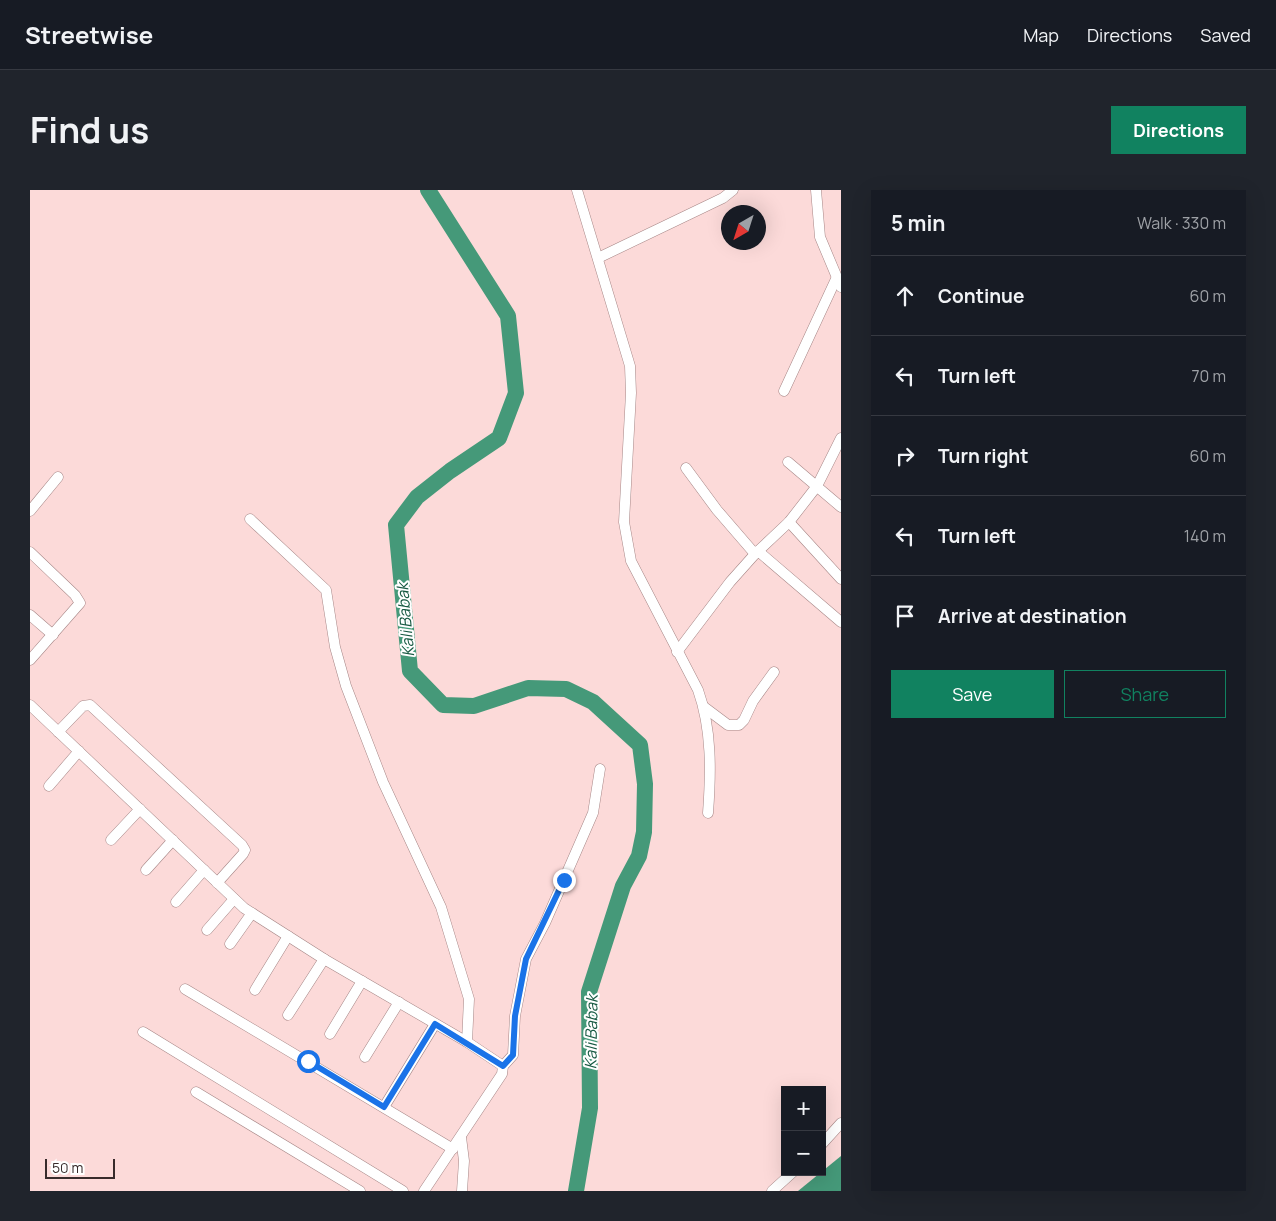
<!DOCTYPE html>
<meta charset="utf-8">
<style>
body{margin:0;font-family:Manrope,sans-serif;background:#20242c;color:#f1f3f6}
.controls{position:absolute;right:15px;bottom:15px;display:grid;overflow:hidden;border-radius:0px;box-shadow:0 5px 20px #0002}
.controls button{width:45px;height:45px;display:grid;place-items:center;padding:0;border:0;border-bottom:1px solid #363941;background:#171b24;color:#f1f3f6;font:25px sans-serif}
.compass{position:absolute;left:691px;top:15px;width:45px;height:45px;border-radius:50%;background:#171b24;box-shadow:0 5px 20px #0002;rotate:219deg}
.scale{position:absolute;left:15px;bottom:12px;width:70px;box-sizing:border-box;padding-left:5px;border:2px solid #382b2b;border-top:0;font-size:14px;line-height:18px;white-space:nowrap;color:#382b2b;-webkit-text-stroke:4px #fff;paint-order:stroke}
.stop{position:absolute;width:15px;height:15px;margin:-11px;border:4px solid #1a73e8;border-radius:50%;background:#fff}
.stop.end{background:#1a73e8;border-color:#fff;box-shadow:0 1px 5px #0008}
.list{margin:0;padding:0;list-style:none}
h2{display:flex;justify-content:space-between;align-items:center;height:65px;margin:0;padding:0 20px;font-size:21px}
h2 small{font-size:16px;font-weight:400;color:#9ea1a6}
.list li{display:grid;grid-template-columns:32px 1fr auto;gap:15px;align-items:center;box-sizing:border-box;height:80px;padding:0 20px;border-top:1px solid #363941}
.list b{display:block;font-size:19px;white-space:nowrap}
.list em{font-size:16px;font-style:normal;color:#9ea1a6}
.actions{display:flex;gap:10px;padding:15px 20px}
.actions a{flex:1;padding:11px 0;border:1px solid #118260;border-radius:0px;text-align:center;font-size:18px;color:#118260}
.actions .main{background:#118260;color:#fff}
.icon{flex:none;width:28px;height:28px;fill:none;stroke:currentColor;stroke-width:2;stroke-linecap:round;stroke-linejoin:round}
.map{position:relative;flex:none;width:811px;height:1001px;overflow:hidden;border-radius:0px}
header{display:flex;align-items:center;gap:30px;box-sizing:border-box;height:70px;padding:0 25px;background:#171b24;border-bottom:1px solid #363941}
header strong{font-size:24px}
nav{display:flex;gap:28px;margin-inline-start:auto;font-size:18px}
.intro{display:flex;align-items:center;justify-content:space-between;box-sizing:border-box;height:120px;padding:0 30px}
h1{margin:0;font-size:35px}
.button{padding:12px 22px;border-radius:0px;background:#118260;color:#fff;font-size:18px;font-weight:700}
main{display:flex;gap:30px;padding:0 30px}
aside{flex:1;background:#171b24;border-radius:0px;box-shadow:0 5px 20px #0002}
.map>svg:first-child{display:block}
.water{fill:#459979}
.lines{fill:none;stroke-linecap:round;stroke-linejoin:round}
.river{stroke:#459979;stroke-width:16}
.minor-casing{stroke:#a68686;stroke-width:11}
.minor{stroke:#fff;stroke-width:10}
.route{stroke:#1a73e8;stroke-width:6}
.labels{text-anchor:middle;stroke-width:4;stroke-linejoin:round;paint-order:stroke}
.water-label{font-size:16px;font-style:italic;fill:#175942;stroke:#fff}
</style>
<header>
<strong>Streetwise</strong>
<nav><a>Map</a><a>Directions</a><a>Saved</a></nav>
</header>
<div class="intro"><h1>Find us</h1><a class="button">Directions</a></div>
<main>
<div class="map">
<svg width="811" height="1001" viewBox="0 0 811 1001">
<rect width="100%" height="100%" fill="#fcdad9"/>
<!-- water -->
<path class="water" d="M811 966V1001H768Z"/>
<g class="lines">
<!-- river -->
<path class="river" d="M398 0 478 126 486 203 469 248 420 281 387 307 366 335 380 481 413 515 444 516 498 498 536 499 563 512 610 555 615 594 614 642 609 666 593 696 559 802 560 918 546 1001"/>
<defs>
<g id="minor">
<path d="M547 0 600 176 601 203 594 332 601 371 668 500C682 539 681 583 678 623"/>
<path d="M786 0 790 47 811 97"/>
<path d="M568 68 693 8 703 0"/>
<path d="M754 201 806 89"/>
<path d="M758 272 811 317"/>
<path d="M656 278 687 320 725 364"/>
<path d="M0 321 28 287"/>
<path d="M220 329 296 400 305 457 316 496 353 592 411 717 439 809 437 852"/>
<path d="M759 332 811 389"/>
<path d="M728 361 811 432"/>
<path d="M0 362 45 405 50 413 0 470"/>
<path d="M0 425 23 445"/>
<path d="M647 462 700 392 725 364 759 332 787 296 811 248"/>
<path d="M0 515 214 718 294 769 437 852 473 876"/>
<path d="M674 517 698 535H709L714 530 723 511 744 482"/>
<path d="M28 542 53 516 60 515 212 655 215 660 213 664 187 693"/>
<path d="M19 596 49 561"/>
<path d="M81 650 110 619"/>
<path d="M116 680 143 650"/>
<path d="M146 712 174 680"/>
<path d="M177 740 204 709"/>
<path d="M200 754 222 723"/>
<path d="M155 799 423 959"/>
<path d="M225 800 258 746"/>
<path d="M258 825 294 769"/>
<path d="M113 842 373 1001"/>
<path d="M300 844 332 791"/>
<path d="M335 867 369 812"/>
<path d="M166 902 330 1001"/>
<path d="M354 917 405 834"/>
<path d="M431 947 434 971 432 1001"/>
<path d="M792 954 811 933"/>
<path d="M394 1001 472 884 473 876 483 865 485 826 496 769 515 733 563 623 570 579"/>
<path d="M742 1001 763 982"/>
</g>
</defs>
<!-- minor casing -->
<use href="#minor" class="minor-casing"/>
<!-- minor -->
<use href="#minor" class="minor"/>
</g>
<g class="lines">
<!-- route -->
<path class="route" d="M278 871 354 917 405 834 473 876 483 865 485 826 496 769 534 690"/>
</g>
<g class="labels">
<!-- water labels -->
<g class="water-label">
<text transform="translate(375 430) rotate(-95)" y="6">Kali Babak</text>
<text transform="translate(561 842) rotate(-89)" y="6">Kali Babak</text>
</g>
</g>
</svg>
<div class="controls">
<button>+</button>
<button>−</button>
</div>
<svg class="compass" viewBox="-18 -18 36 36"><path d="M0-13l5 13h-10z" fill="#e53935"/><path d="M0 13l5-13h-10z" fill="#9ea1a6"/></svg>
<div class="scale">50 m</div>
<div class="stop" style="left:278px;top:871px"></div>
<div class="stop end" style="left:534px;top:690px"></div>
</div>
<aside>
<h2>5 min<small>Walk · 330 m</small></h2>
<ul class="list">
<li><svg class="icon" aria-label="ahead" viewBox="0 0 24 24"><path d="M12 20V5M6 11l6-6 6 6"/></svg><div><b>Continue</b></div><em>60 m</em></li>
<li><svg class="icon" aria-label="left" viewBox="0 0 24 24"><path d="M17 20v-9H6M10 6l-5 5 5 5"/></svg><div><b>Turn left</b></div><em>70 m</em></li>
<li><svg class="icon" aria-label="right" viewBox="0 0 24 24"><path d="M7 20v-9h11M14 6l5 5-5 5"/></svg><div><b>Turn right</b></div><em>60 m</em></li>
<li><svg class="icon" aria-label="left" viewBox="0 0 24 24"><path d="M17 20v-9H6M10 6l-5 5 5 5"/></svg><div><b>Turn left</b></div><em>140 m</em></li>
<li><svg class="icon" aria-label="arrive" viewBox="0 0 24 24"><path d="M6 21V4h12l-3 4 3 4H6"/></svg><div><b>Arrive at destination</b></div></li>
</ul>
<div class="actions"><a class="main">Save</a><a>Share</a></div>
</aside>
</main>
